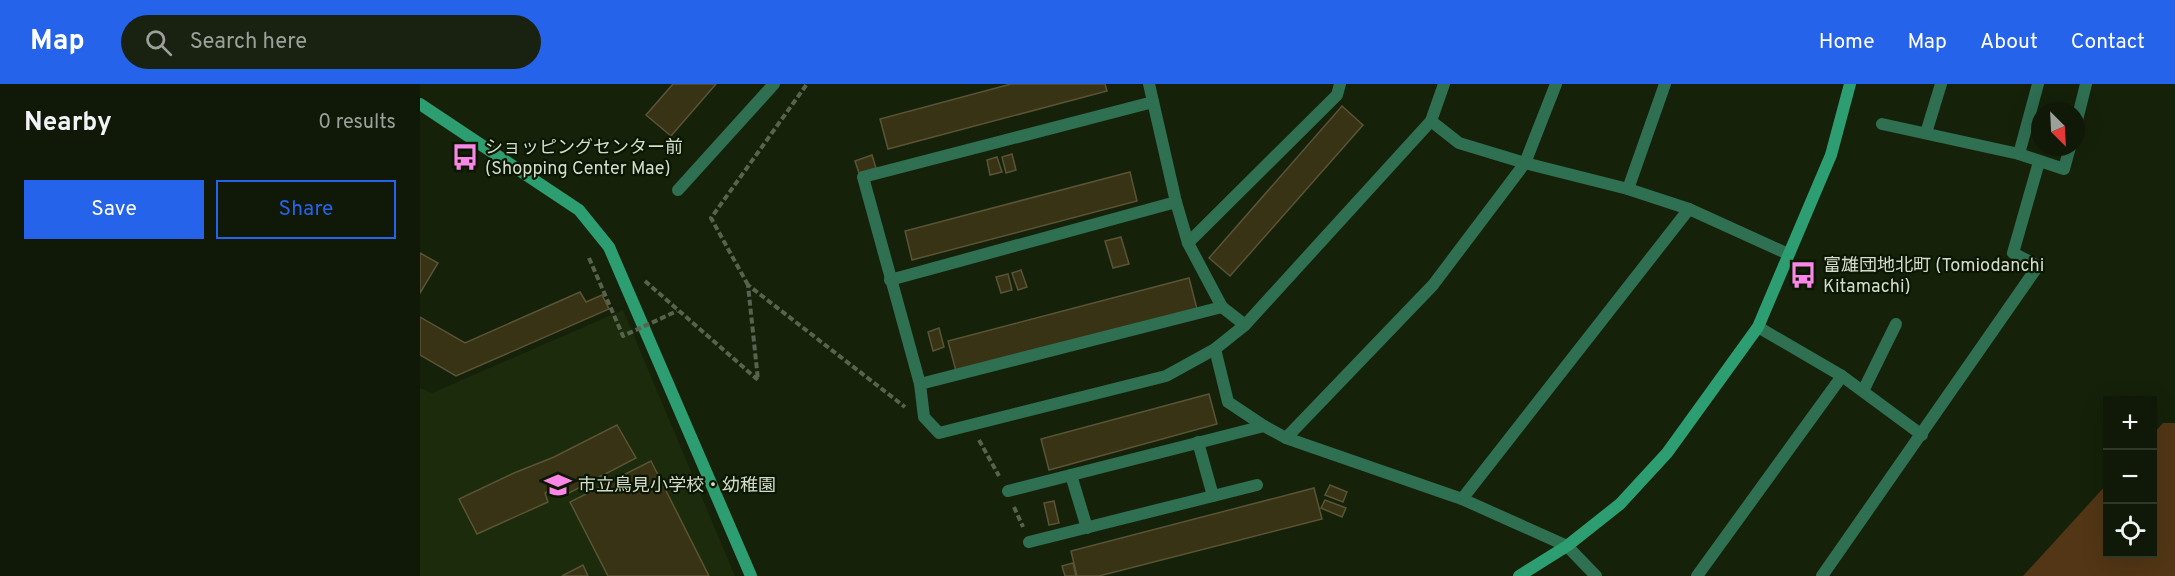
<!DOCTYPE html>
<meta charset="utf-8">
<style>
body{margin:0;font-family:Overpass,"Noto Sans JP",sans-serif;background:#192211;color:#f1f3f6}
.controls{position:absolute;right:18px;bottom:18px;display:grid;overflow:hidden;border-radius:0px;box-shadow:0 6px 24px #0002}
.controls button{width:54px;height:54px;display:grid;place-items:center;padding:0;border:0;border-bottom:2px solid #303828;background:#101907;color:#f1f3f6;font:30px sans-serif}
.compass{position:absolute;left:1611px;top:18px;width:54px;height:54px;border-radius:50%;background:#101907;box-shadow:0 6px 24px #0002;rotate:156deg}
.list{margin:0;padding:0;list-style:none}
h2{display:flex;justify-content:space-between;align-items:center;height:78px;margin:0;padding:0 24px;font-size:26px}
h2 small{font-size:20px;font-weight:400;color:#9ca09b}
.actions{display:flex;gap:12px;padding:18px 24px}
.actions a{flex:1;padding:14px 0;border:2px solid #2563eb;border-radius:0px;text-align:center;font-size:21px;color:#2563eb}
.actions .main{background:#2563eb;color:#fff}
.icon{flex:none;width:33px;height:33px;fill:none;stroke:currentColor;stroke-width:2;stroke-linecap:round;stroke-linejoin:round}
.map{position:relative;flex:none;width:1755px;height:492px;overflow:hidden}
header{display:flex;align-items:center;gap:36px;box-sizing:border-box;height:84px;padding:0 30px;background:#2563eb;color:#fff}
header strong{font-size:28px}
nav{display:flex;gap:33px;margin-inline-start:auto;font-size:21px}
.search{width:420px;height:54px;background:#192211;display:flex;align-items:center;gap:15px;box-sizing:border-box;padding:0 21px;border-radius:33px;color:#9ca09b;font-size:22px}
main{display:flex}
aside{flex:1;background:#101907}
.map>svg:first-child{display:block}
.built{fill:#1c2b0c}
.green{fill:#523615}
.building{fill:#383314;stroke:#595436;stroke-width:1.5}
.lines{fill:none;stroke-linecap:round;stroke-linejoin:round}
.path{stroke:#58634e;stroke-width:4;stroke-dasharray:6 3;stroke-linecap:butt}
.street{stroke:#2f6f52;stroke-width:12}
.secondary{stroke:#2d9e71;stroke-width:12}
.path-bridge{stroke:#58634e;stroke-width:4;stroke-dasharray:6 3;stroke-linecap:butt}
.labels{text-anchor:middle;stroke-width:4.5;stroke-linejoin:round;paint-order:stroke}
.poi-label{font-size:18px;fill:#d4dccd;stroke:#0c1702;text-anchor:start}
</style>
<header>
<strong>Map</strong>
<div class="search"><svg class="icon" aria-label="search" viewBox="0 0 24 24"><circle cx="10" cy="10" r="6"/><path d="M15 15l6 6"/></svg>Search here</div>
<nav><a>Home</a><a>Map</a><a>About</a><a>Contact</a></nav>
</header>
<main>
<aside>
<h2>Nearby<small>0 results</small></h2>
<ul class="list">
</ul>
<div class="actions"><a class="main">Save</a><a>Share</a></div>
</aside>
<div class="map">
<svg width="1755" height="492" viewBox="0 0 1755 492">
<rect width="100%" height="100%" fill="#152109"/>
<!-- built -->
<path class="built" d="M203 226 315 492H0V304L12 309Z"/>
<!-- green -->
<path class="green" d="M1743 339H1755V492H1603L1687 400 1688 470H1732L1733 350Z"/>
<!-- building -->
<g class="building">
<path d="M253 0H296L251 52 226 31Z"/>
<path d="M591 0H685L687 7 468 65 460 35Z"/>
<path d="M922 22 943 41 810 192 789 174Z"/>
<path d="M592 70 596 86 586 89 582 73Z"/>
<path d="M452 71 456 84 439 89 435 77Z"/>
<path d="M577 73 582 88 570 91 567 76Z"/>
<path d="M710 88 717 117 492 176 485 147Z"/>
<path d="M701 153 709 180 693 184 685 157Z"/>
<path d="M0 169 18 179 0 209Z"/>
<path d="M601 186 607 203 598 206 592 189Z"/>
<path d="M588 190 592 206 581 209 576 193Z"/>
<path d="M769 194 777 225 536 287 528 257Z"/>
<path d="M160 208 166 218 182 211 189 225 36 292 0 271V233L45 259Z"/>
<path d="M519 244 524 263 513 267 508 248Z"/>
<path d="M789 310 797 340 629 386 621 355Z"/>
<path d="M197 341 216 374 149 409 143 401 125 409 128 418 57 450 39 415 94 389 134 373Z"/>
<path d="M231 377 289 492H188L150 418Z"/>
<path d="M910 401 927 408 923 418 905 411Z"/>
<path d="M894 404 902 435 679 492H657L651 467Z"/>
<path d="M905 416 926 424 922 433 901 424Z"/>
<path d="M634 417 639 439 629 441 624 419Z"/>
<path d="M653 479 656 492H645L642 482Z"/>
<path d="M163 481 168 492H142Z"/>
</g>
<g class="lines">
<!-- path -->
<g class="path">
<path d="M225 197 338 296 328 201 485 323"/>
<path d="M328 201 291 134 387 0"/>
<path d="M559 356 579 392"/>
<path d="M594 423 603 443"/>
</g>
<!-- street -->
<g class="street">
<path d="M729 0 756 118 768 159"/>
<path d="M920 0 917 11 768 159 802 223 500 300 504 333 519 349 746 292 795 265 825 241 1011 37 1024 0"/>
<path d="M1011 37 1039 59 1105 79 1208 105 1269 125 1368 170"/>
<path d="M1462 40 1599 70 1644 85 1650 63"/>
<path d="M1656 40 1666 0"/>
<path d="M1506 49 1521 0"/>
<path d="M1599 70 1618 0"/>
<path d="M1208 105 1245 0"/>
<path d="M258 106 354 0"/>
<path d="M470 196 756 118"/>
<path d="M802 223 825 241"/>
<path d="M1338 243 1422 292 1502 351"/>
<path d="M795 265 808 318 844 342 866 354 1042 415 1147 462 1176 492"/>
<path d="M500 300 443 93 733 18"/>
<path d="M1443 307 1476 240"/>
<path d="M866 354 1013 201 1105 79 1136 0"/>
<path d="M778 358 793 412"/>
<path d="M651 391 667 444"/>
<path d="M588 407 844 342"/>
<path d="M1042 415 1269 125"/>
<path d="M609 458 837 401"/>
<path d="M1277 492 1422 292"/>
<path d="M1402 492 1618 182 1593 169 1619 78"/>
</g>
<!-- secondary -->
<g class="secondary">
<path d="M0 20 159 126 189 163 331 492"/>
<path d="M1099 492 1147 462 1200 420 1247 369 1338 243 1411 71 1430 0"/>
</g>
<!-- path-bridge -->
<path class="path-bridge" d="M169 174 203 252 257 227"/>
</g>
<!-- icons -->
<defs>
<symbol id="bus-bare" viewBox="-9 -9 18 18"><path d="M-5-6H5V4H4V6H2V4H-2V6H-4V4H-5ZM-3.5-4V0h7V-4ZM-3.5 1.2v1.5H-2V1.2ZM2 1.2v1.5H3.5V1.2Z" fill="#fa87e7" stroke="#0c1702" stroke-width="2.5" paint-order="stroke"/></symbol>
<symbol id="school-bare" viewBox="-9 -9 18 18"><path d="M0-5L7-2L0 1L-7-2ZM-4 1L0 2.5L4 1V4Q0 6-4 4Z" fill="#fa87e7" stroke="#0c1702" stroke-width="2.5" paint-order="stroke"/></symbol>
</defs>
<g fill-rule="evenodd">
<use href="#bus-bare" x="26" y="54" width="38" height="38"/>
<use href="#bus-bare" x="1364" y="172" width="38" height="38"/>
<use href="#school-bare" x="119" y="382" width="38" height="38"/>
</g>
<g class="labels">
<!-- poi labels -->
<g class="poi-label">
<text x="65" y="69">ショッピングセンター前<tspan x="65" dy="21">(Shopping Center Mae)</tspan></text>
<text x="1403" y="187">富雄団地北町 (Tomiodanchi<tspan x="1403" dy="21">Kitamachi)</tspan></text>
<text x="158" y="407">市立鳥見小学校・幼稚園</text>
</g>
</g>
</svg>
<div class="controls">
<button>+</button>
<button>−</button>
<button><svg class="icon" aria-label="locate" viewBox="0 0 24 24"><circle cx="12" cy="12" r="6"/><path d="M12 2v4M12 18v4M2 12h4M18 12h4"/></svg></button>
</div>
<svg class="compass" viewBox="-18 -18 36 36"><path d="M0-13l5 13h-10z" fill="#e53935"/><path d="M0 13l5-13h-10z" fill="#9ca09b"/></svg>
</div>
</main>
